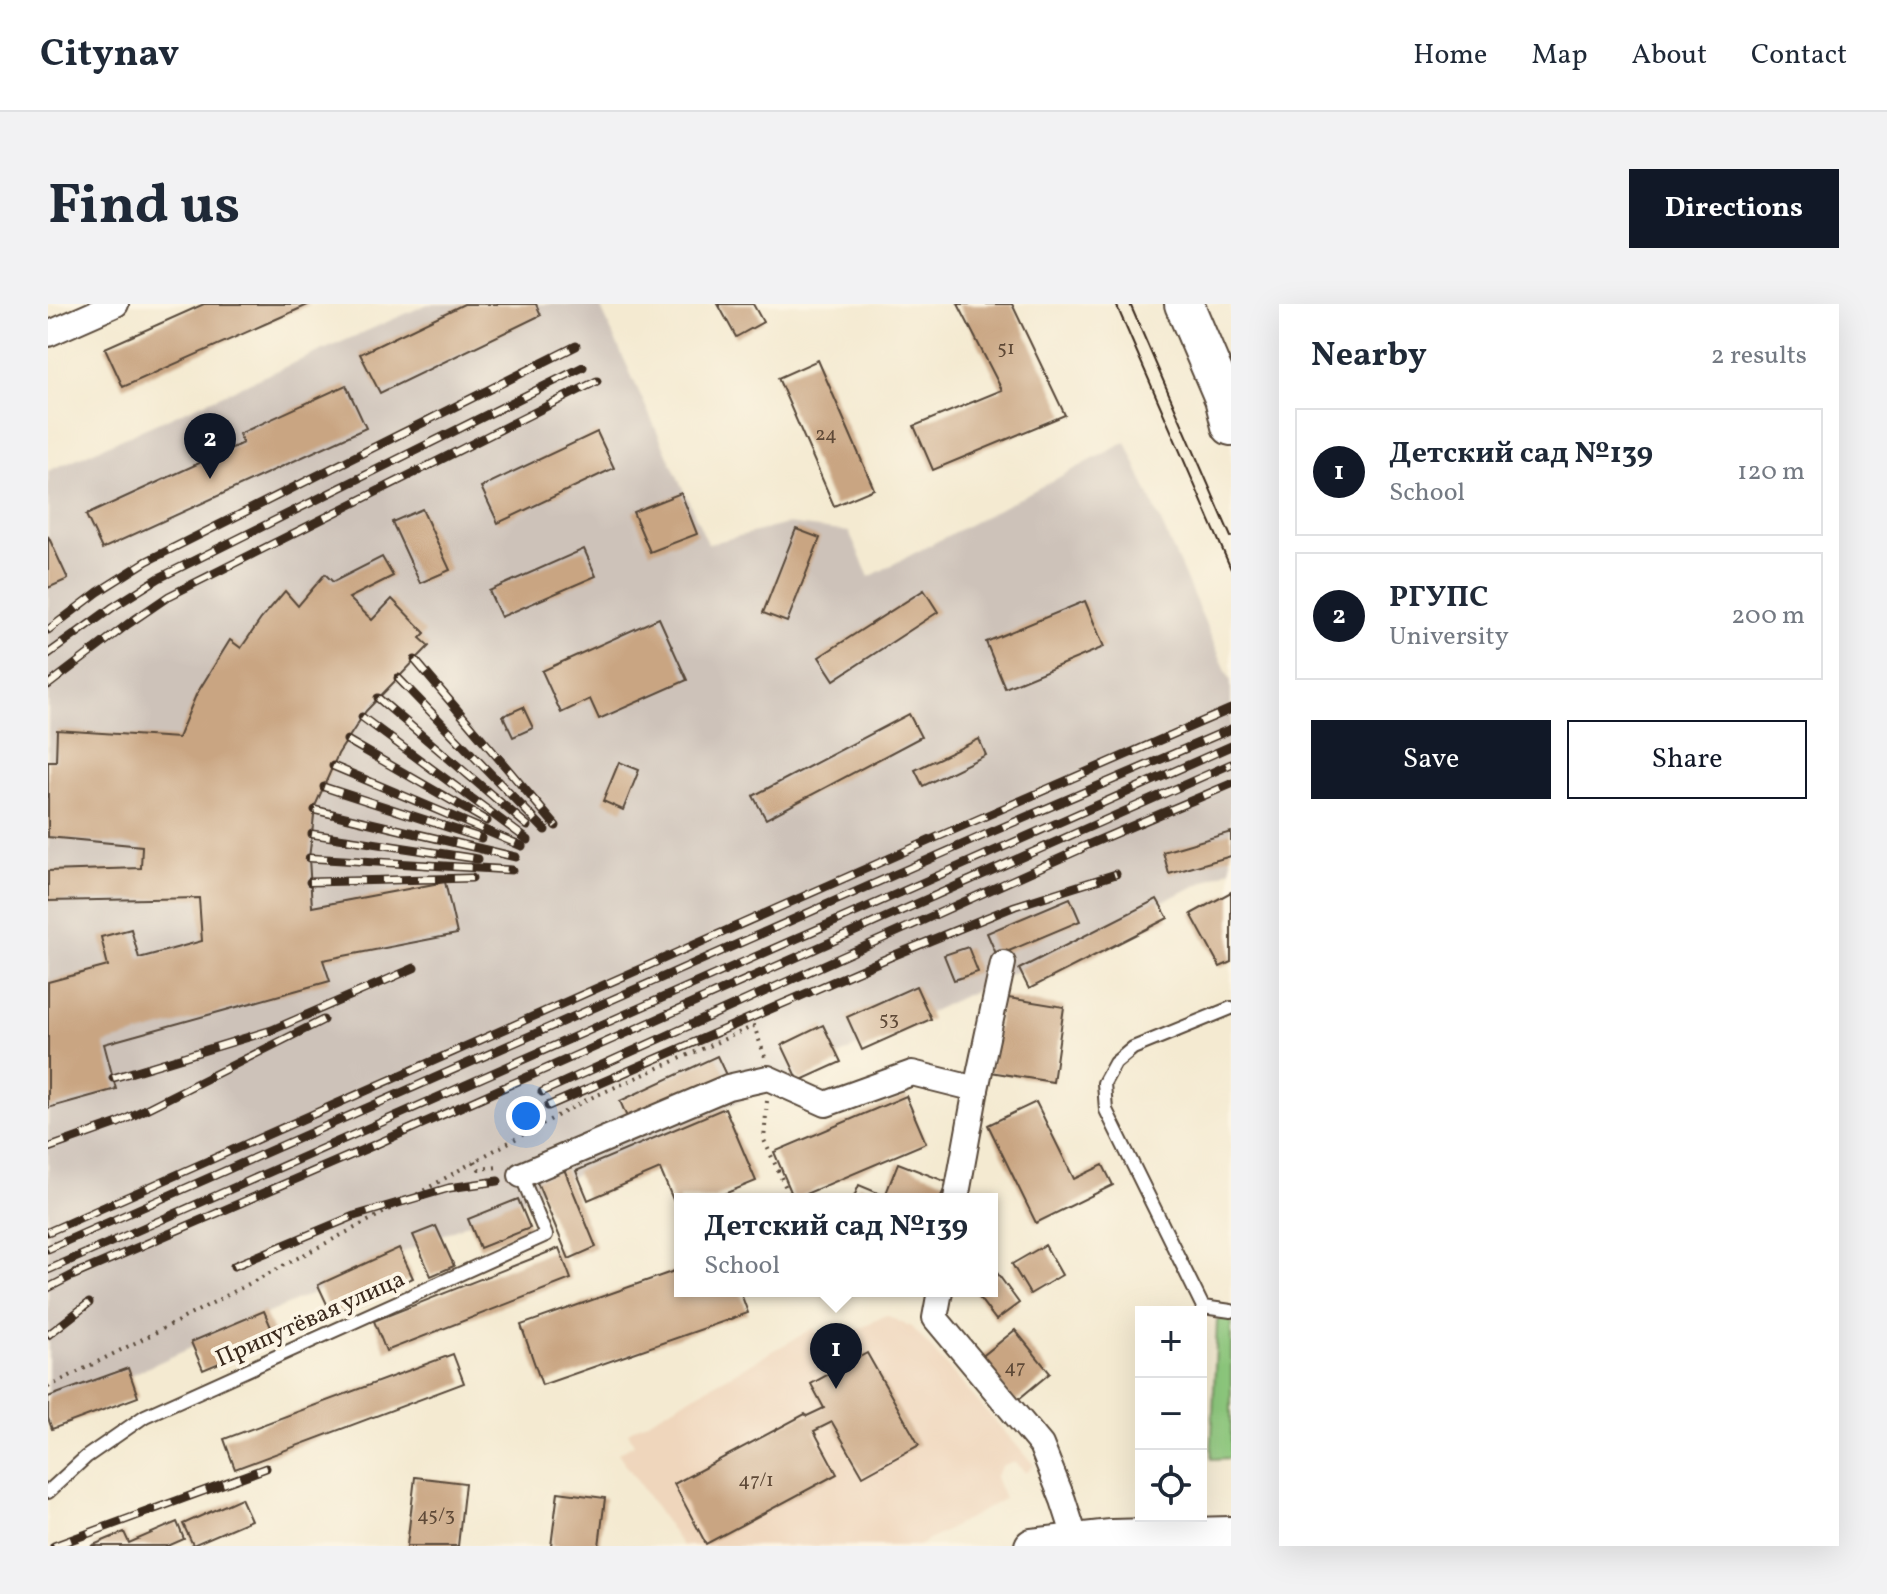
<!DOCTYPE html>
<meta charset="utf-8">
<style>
body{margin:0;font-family:Vollkorn,serif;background:#f2f2f3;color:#1f2937}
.controls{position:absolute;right:24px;bottom:24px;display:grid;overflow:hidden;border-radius:0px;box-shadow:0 8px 32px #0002}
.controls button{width:72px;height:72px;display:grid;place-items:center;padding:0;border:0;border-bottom:2px solid #e0e1e3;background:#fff;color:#1f2937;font:40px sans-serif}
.you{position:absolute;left:478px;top:812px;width:28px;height:28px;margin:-20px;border:6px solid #fff;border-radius:50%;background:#1a73e8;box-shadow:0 0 0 12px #1a73e833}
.badge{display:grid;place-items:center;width:52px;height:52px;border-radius:50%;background:#111827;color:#fff;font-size:26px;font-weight:700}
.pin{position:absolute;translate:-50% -66px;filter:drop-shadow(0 2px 4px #0008)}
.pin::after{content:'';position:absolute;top:42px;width:28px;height:24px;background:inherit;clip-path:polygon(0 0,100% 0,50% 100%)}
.popup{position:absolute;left:626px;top:889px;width:324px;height:104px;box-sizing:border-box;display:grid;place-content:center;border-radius:0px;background:#fff;filter:drop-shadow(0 2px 6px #0005);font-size:26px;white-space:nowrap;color:#747a83}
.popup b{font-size:30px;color:#1f2937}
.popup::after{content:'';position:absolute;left:50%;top:100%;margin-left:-16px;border:16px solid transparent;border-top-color:#fff}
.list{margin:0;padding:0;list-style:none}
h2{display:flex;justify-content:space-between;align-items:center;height:104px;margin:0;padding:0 32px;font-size:34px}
h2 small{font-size:26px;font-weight:400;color:#747a83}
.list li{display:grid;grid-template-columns:52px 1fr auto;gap:24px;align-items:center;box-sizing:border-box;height:128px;margin:0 16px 16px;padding:0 16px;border:2px solid #e0e1e3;border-radius:0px}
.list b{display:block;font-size:30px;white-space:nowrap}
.list p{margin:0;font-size:26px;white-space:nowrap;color:#747a83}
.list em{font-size:26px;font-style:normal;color:#747a83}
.actions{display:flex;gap:16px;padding:24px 32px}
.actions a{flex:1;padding:18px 0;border:2px solid #111827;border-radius:0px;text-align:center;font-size:28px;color:#111827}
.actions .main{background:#111827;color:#fff}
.icon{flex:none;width:44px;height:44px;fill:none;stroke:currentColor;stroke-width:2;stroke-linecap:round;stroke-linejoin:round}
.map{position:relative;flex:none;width:1183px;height:1242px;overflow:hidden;border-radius:0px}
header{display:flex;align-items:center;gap:48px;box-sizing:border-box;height:112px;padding:0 40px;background:#fff;border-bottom:2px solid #e0e1e3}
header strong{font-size:38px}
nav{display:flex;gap:44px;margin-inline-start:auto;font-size:28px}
.intro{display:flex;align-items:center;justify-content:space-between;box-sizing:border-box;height:192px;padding:0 48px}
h1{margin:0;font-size:56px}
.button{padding:20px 36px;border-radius:0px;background:#111827;color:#fff;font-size:28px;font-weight:700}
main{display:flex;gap:48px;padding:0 48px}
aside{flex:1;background:#fff;border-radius:0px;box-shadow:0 8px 32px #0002}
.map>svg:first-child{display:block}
.built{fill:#efd6bc}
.industrial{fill:#cdc2b9}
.green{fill:#8dc87d;stroke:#64794e;stroke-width:2}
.building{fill:#c9a582}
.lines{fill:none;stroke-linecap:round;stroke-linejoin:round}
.lane-casing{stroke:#574739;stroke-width:16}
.street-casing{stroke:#574739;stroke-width:28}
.secondary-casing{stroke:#574739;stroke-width:38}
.primary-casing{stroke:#574739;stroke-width:42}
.path{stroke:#574739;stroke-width:4;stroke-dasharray:2 6;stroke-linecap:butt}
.lane{stroke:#fff;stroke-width:12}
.street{stroke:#fff;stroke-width:24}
.secondary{stroke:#fff;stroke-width:34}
.primary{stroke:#fff;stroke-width:38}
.tram{stroke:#3b2a1e;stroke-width:2}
.rail-casing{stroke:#3b2a1e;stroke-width:9}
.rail{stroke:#fcf5e5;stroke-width:6;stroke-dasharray:18;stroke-linecap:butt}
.labels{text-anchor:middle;stroke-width:8;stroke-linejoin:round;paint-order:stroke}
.number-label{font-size:20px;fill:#5e4937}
.street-label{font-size:24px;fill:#3b2a1e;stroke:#fcf5e5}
</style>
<header>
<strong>Citynav</strong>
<nav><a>Home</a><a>Map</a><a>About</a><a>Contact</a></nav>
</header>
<div class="intro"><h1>Find us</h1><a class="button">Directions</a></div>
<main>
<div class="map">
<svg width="1183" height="1242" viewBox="0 0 1183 1242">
<rect width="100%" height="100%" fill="#fcf5e5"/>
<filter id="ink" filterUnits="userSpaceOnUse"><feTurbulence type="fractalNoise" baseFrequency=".0125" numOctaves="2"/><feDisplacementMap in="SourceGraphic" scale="16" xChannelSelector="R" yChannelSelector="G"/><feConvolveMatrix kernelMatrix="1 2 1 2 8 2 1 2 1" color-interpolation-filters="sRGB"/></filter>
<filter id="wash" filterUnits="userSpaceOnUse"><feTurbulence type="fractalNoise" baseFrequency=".006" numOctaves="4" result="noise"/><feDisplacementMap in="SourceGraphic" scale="32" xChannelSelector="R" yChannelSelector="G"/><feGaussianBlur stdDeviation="1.8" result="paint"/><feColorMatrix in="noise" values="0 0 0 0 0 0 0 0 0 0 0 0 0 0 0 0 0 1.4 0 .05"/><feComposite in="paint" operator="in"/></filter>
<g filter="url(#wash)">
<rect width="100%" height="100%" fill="#f4ead1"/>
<!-- built -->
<path class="built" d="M838 1011 865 1024 986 1161 978 1169 966 1158 955 1161 947 1173 956 1195 870 1242H634L570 1149 586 1140 580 1128 766 1024 778 1042Z"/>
<!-- industrial -->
<path class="industrial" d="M380 0H551L660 240 739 220 801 228 821 273 1078 138 1183 378V565L754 769 27 1096 0 1114V167Z"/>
<!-- green -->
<path class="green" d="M1183 1010V1154L1163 1155 1169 1017Z"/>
<g id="blocks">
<!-- building -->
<g class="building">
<path d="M156 0H262L75 83 57 44Z"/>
<path d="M416 0H488L493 11 332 89 312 50Z"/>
<path d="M670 0H705L715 18 688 33Z"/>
<path d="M910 0H964L1017 111 885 166 866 122 954 86Z"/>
<path d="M770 56 826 185 786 202 730 74Z"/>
<path d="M298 81 318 124 54 245 38 211 195 139 191 130Z"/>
<path d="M549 128 566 164 450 219 433 183Z"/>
<path d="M633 189 649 230 602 248 585 208Z"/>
<path d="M374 205 402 266 372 279 344 218Z"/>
<path d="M748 225 772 234 739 318 715 309Z"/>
<path d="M0 232 20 275 0 284Z"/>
<path d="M536 245 548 272 453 313 441 287Z"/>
<path d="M334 253 345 272 301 294 324 316 344 295 377 329 372 334 381 342 318 407 290 450 280 473 267 502 264 530 261 554 264 603 397 578 409 630 275 656 282 677 56 740 68 785 0 804V678L60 662 53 633 83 625 91 654 154 637 151 594 0 597V567L93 564 94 542 0 533V457H8L9 426 130 434 148 391 182 336 193 344 213 315 237 287 250 302 277 270 285 278Z"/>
<path d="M876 286 890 308 786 376 771 353Z"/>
<path d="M1037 297 1056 343 957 384 938 338Z"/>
<path d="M611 314 639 376 551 415 542 395 513 409 494 367Z"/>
<path d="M475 403 485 424 465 433 455 412Z"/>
<path d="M861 410 873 433 718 515 705 492Z"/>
<path d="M931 435 938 451 875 482 867 466Z"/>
<path d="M571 458 591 466 575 506 555 497Z"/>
<path d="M1183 528V552L1121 570 1115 548Z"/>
<path d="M1183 588V658L1172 663 1143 610Z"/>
<path d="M1022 594 1032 617 949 652 939 629Z"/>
<path d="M1109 595 1120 614 981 685 971 665Z"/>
<path d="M920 643 930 668 906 676 896 651Z"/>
<path d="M868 682 883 715 814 746 799 713Z"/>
<path d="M954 693 1016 703 1005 778 942 768Z"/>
<path d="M775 721 793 758 751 777 734 741Z"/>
<path d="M669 752 679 773 581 818 572 797Z"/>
<path d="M858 792 878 839 746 895 726 848Z"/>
<path d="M988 798 1026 875 1055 861 1065 881 988 919 940 821Z"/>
<path d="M677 804 708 877 664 895H632V912L612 865 540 896 528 867Z"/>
<path d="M850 859 899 878 892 895H805L811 881 837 892Z"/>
<path d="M516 865 548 943 521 955 488 876Z"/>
<path d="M470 895 482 924 432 944 420 915Z"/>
<path d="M388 922 406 962 383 972 365 931Z"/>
<path d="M997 941 1014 971 982 990 964 960Z"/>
<path d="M351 944 365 974 284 1011 270 981Z"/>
<path d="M511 944 523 975 338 1047 326 1017Z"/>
<path d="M632 965V987H692L700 1009 494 1081 473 1021Z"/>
<path d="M947 966 971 999 948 1016 926 987H944V968Z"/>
<path d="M216 1007 228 1035 155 1066 143 1038Z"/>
<path d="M967 1026 1002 1069 967 1098 931 1055Z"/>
<path d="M819 1049 871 1141 815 1172 784 1118 766 1127 789 1170 658 1240 626 1180 757 1110 759 1112 776 1104 763 1080Z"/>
<path d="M405 1050 416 1079 187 1165 176 1135Z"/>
<path d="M80 1064 90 1093 4 1125 0 1114V1093Z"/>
<path d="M367 1173 417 1179 410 1242H359Z"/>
<path d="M510 1188 557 1194 551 1242H503Z"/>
<path d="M193 1194 203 1216 145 1241 135 1220Z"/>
<path d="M129 1218 136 1235 120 1242H43L76 1228 81 1239Z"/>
</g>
</g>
</g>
<g filter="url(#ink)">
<use href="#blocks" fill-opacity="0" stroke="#574739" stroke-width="2"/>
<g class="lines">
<defs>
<g id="lane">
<path d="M1183 704 1085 744 1067 759 1056 779 1058 806 1155 1003 1183 1007"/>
<path d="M0 1188 38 1153 97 1112 498 931 473 871"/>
</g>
<g id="street">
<path d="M0 30 68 0"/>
<path d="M473 871 680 783 720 774 778 800 864 769 928 785"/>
<path d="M908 895 928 785 955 659"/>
<path d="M892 987 887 1014 993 1141 1015 1196 1028 1236"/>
</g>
<path id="secondary" d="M984 1242 1063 1233 1183 1230"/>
<path id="primary" d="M1136 0 1176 94 1183 122"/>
</defs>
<!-- lane casing -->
<use href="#lane" class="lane-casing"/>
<!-- street casing -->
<use href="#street" class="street-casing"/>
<!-- secondary casing -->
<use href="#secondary" class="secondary-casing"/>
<!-- primary casing -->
<use href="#primary" class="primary-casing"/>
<!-- path -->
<g class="path">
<path d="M719 797 716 836 743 895"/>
<path d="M427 857 431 865 451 863"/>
<path d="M0 1083 136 1014 354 899 427 857 538 796 706 722 717 753"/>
</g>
<!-- lane -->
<use href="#lane" class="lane"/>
<!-- street -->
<use href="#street" class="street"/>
<!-- secondary -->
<use href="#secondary" class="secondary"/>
<!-- primary -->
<use href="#primary" class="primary"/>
<!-- tram -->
<g class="tram">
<path d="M1068 0 1183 265"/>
<path d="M1082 0 1183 233"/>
</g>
<defs>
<g id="rail">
<path d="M0 326 50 288 99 257 528 42"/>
<path d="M0 350 65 303 111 274 535 63"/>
<path d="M367 356 508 522"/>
<path d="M350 374 497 526"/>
<path d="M0 381 80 320 121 292 549 77"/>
<path d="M330 394 480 522"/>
<path d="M314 413 480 536"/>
<path d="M299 436 439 517"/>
<path d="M285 462 474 542"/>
<path d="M276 483 433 534"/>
<path d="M267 506 468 553"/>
<path d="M264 530 430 555"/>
<path d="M1023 548 1183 480"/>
<path d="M261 554 464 566"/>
<path d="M262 578 424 574"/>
<path d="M65 774 224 726 366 664"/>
<path d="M494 788 1033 545"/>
<path d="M500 802 842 653 967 602 1068 570"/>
<path d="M0 844 70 819 275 716"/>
<path d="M0 928 887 534 1183 405"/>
<path d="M0 945 934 532 1183 425"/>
<path d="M186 962 306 912 401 884 450 877"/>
<path d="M0 966 1183 442"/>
<path d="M26 971 331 839 1183 460"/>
<path d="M0 984 35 966"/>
<path d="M0 1031 41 999"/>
<path d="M6 1242 218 1164"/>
</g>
</defs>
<!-- rail casing -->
<use href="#rail" class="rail-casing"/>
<!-- rail -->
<use href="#rail" class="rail"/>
</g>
</g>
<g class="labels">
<!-- number labels -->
<g class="number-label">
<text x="958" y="50">51</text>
<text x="778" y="136">24</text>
<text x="841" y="721">53</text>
<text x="967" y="1069">47</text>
<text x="708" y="1182">47/1</text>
<text x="388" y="1217">45/3</text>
</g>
<!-- street labels -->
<g class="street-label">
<text transform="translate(262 1014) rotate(-24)" y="8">Припутёвая улица</text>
</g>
</g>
</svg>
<div class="controls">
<button>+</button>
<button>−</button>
<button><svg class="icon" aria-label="locate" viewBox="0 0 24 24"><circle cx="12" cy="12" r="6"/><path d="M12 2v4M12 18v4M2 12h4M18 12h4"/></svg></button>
</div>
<div class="you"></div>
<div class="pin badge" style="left:788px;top:1085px">1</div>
<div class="popup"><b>Детский сад №139</b>School</div>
<div class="pin badge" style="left:162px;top:175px">2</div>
</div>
<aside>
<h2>Nearby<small>2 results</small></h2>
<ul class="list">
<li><span class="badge">1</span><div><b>Детский сад №139</b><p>School</p></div><em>120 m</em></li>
<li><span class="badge">2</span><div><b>РГУПС</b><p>University</p></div><em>200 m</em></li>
</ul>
<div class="actions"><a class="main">Save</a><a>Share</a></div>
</aside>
</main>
